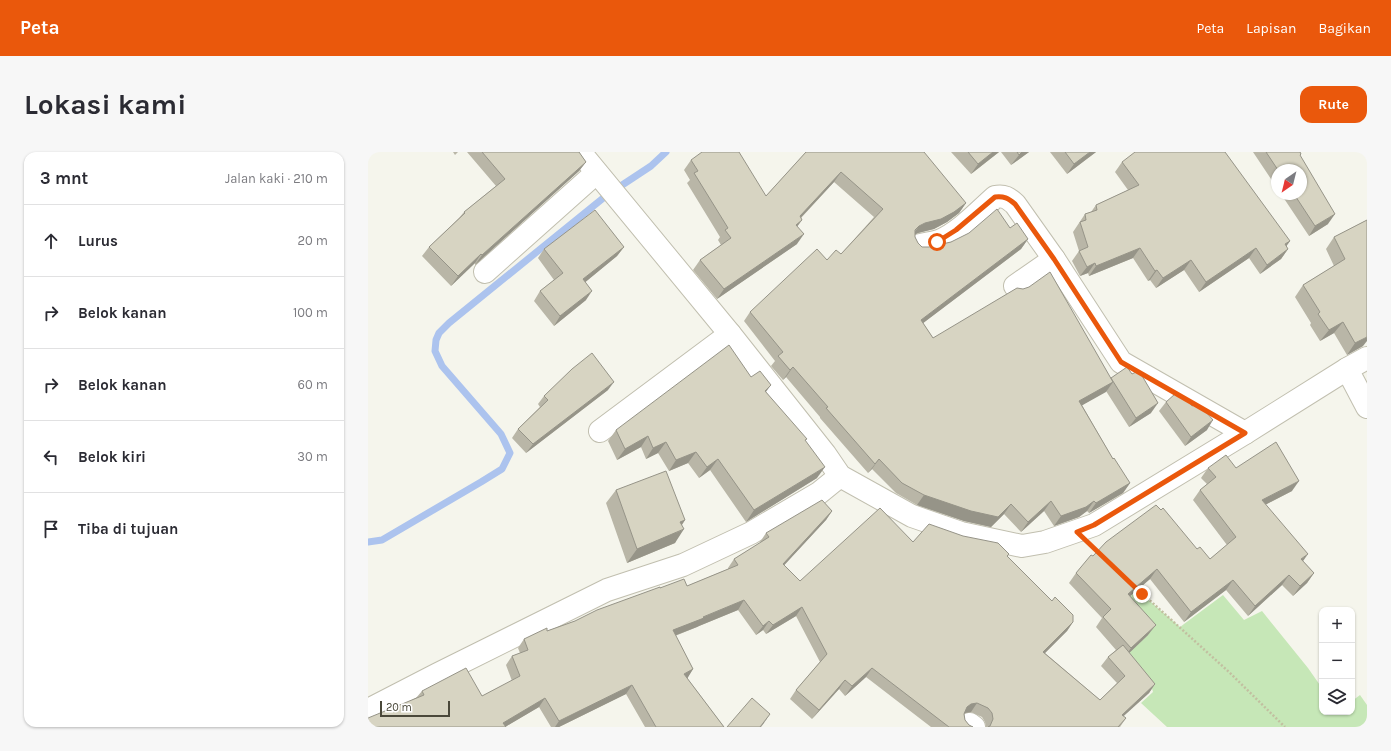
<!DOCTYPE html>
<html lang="id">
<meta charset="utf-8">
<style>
body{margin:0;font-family:Karla,sans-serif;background:#f7f7f7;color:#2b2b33}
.controls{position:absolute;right:12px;bottom:12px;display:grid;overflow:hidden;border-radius:8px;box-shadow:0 1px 3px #0004}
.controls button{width:36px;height:36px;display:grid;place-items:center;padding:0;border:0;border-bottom:1px solid #e1e1e2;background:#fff;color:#2b2b33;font:20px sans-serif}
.compass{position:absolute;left:903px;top:12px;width:36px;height:36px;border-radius:50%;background:#fff;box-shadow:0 1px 3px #0004;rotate:215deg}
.scale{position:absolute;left:12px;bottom:10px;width:70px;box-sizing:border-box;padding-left:4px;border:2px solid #4a483a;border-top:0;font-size:11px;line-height:14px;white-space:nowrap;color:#4a483a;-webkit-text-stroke:3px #fff;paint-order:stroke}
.stop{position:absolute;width:12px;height:12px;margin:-9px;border:3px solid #ea580c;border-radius:50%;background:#fff}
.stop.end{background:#ea580c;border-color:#fff;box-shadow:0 1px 4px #0008}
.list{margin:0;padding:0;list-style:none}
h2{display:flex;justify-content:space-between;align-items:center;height:52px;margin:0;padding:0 16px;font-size:17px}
h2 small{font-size:13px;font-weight:400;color:#7c7c81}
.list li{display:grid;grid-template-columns:26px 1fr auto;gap:12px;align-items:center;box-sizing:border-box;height:72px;padding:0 16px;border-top:1px solid #e1e1e2}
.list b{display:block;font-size:15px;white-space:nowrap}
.list em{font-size:13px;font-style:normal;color:#7c7c81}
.icon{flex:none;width:22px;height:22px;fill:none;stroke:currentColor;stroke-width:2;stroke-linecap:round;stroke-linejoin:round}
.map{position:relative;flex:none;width:999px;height:575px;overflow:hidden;border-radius:12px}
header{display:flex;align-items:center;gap:24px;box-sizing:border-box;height:56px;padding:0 20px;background:#ea580c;color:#fff}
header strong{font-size:19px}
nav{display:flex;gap:22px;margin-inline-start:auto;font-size:14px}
.intro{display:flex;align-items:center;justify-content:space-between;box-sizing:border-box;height:96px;padding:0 24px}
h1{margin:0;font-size:28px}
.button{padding:10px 18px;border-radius:12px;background:#ea580c;color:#fff;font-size:14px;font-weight:700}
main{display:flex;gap:24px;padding:0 24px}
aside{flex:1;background:#fff;border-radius:12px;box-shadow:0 1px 3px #0004}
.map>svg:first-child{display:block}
.green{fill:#c6e7b7}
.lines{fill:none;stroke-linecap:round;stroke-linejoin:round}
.stream{stroke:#acc3ee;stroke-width:7}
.minor-casing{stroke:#c1bfaf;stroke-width:24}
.path{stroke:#c2bfa0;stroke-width:2.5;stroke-dasharray:2 2;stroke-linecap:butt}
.minor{stroke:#fff;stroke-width:22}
.wall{fill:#b9b6a7}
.shaded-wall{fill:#969488}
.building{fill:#d7d4c2;stroke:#969488}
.route{stroke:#ea580c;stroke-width:5}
</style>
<header>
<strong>Peta</strong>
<nav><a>Peta</a><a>Lapisan</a><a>Bagikan</a></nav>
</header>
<div class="intro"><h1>Lokasi kami</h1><a class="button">Rute</a></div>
<main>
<aside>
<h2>3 mnt<small>Jalan kaki · 210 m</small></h2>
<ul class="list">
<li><svg class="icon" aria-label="ahead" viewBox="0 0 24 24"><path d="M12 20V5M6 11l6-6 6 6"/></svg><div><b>Lurus</b></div><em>20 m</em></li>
<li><svg class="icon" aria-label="right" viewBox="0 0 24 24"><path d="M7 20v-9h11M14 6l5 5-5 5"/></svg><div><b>Belok kanan</b></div><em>100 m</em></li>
<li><svg class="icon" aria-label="right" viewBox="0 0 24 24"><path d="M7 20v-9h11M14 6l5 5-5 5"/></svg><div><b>Belok kanan</b></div><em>60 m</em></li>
<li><svg class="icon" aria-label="left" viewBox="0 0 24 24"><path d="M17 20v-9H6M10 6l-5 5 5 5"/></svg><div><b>Belok kiri</b></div><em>30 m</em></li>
<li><svg class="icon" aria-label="arrive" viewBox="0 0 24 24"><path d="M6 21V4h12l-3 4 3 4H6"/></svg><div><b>Tiba di tujuan</b></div></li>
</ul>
</aside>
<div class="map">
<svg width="999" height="575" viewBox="0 0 999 575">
<rect width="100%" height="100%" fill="#f5f5ec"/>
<!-- green -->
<path class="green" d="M769 438 812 475 855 443 876 468 894 459 940 516 954 536V560H984V549L992 543 999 553V575H799L773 551 785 540 782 529 733 472Z"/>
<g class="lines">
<!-- stream -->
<path class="stream" d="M0 390 14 388 113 330 134 317 142 301 133 282 74 214 67 199 68 188 71 181 81 171 239 43 283 14 298 0"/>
<defs>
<g id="minor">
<path d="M212 0 362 182 457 302 472 324 544 364 593 381 654 394 677 390 726 373 877 281 979 217 999 206"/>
<path d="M552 93C558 92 565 91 571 89 592 80 610 60 627 45 636 43 640 46 647 52L686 107"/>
<path d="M117 120 228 21"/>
<path d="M647 134 686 107 753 210 877 281"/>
<path d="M979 217 999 255"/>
<path d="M232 279 362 182"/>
<path d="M0 558 70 522 239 438 315 413 383 381 451 341 472 324"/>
<path d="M602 572 606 575"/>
</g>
</defs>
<!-- minor casing -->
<use href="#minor" class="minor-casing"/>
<!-- path -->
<path class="path" d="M767 435 861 520 917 575"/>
<!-- minor -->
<use href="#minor" class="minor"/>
</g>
<!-- wall -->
<g class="wall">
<path d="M85 0H90L87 3Z"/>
<path d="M99 0H211L218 10 211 19 107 113V111L83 134 54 104 61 95 91 66 96 60 128 34Z"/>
<path d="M438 0 598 51 591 61 579 70 566 77 550 81 547 82V85L550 91 554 95H561L642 76 660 87 653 97 555 171 565 186 743 226 783 261 761 275 738 239 714 253 745 307 762 331 755 341 721 361 719 359 711 365 686 374 676 359 653 380 636 362 623 375 596 369 549 353 528 341 504 317 500 321 452 266V265L418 225 415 228 403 214 407 209 376 169 382 160 459 108 473 102 506 65 466 30 433 66 434 68 429 75V92L349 147 325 118 332 108 353 93 350 88 352 85 319 31 322 28 316 18 323 8 398 44Z"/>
<path d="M583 0H631L603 22Z"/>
<path d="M633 0H661L643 13Z"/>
<path d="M682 0H728L699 22Z"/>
<path d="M885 0H932L933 2 932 4 960 72 941 84 913 42H933V18H909V36Z"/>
<path d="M754 10 922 89 918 94 920 97 913 107 892 122 881 106 831 140 816 118 788 136 782 128 780 129 765 106 721 124 720 121 712 124 704 109 711 99 705 80 717 62 723 60 728 53 760 38 747 20Z"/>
<path d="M999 68 995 194 979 203 966 181 952 189 942 173 943 171 927 145 935 133 966 114 958 97 966 85Z"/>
<path d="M256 95 249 104 217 130 218 148 186 174 166 149 172 139 186 128 170 106 176 97Z"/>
<path d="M383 225 398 240 437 289 449 326 378 370 342 318 331 326 320 311 301 319 290 301 278 307 273 295 249 308 240 289 248 278Z"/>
<path d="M240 238 158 301 144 286 150 277 172 255 170 252 176 244Z"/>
<path d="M798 250 839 278 817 294 791 259Z"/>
<path d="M840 316H868L924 339 897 353 935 409 946 421 939 431 925 444 914 433 880 464 858 438 816 470 782 427 762 444 780 483 761 501 787 532 781 541 755 564 758 566 752 575H618L617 570 614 565 603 560 597 561 596 562 597 568 601 573 605 575H563L498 525 477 544 471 537 444 567 422 547 428 538 452 510 428 464 398 482 395 478 388 483 370 458 331 474 329 475 307 484 325 517 319 526 356 575H277L258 542 191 575H183L171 555 137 575 48 546 54 539 114 544 144 529 138 513 144 504 152 501 150 496 156 487 207 469 292 436 319 434 360 417V416L366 407 392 391V390L398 381 464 359 458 368 416 413 432 429 545 390 641 402 639 404 705 470 699 479 677 501 732 548 749 531 733 514 740 505 748 498 728 475 734 466 701 431 708 421 725 404 829 397 842 407 859 393 825 348 832 338 839 332 833 326Z"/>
<path d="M248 338 317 368 314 373 307 391 259 411 238 351Z"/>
</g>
<!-- shaded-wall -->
<g class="shaded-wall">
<path d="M625 0H631L603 22 610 12Z"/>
<path d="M654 0H661L643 13 651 3Z"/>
<path d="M722 0H728L699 22 706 12Z"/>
<path d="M218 10 211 19 107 113 114 103Z"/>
<path d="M473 20 466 30 425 74 432 64Z"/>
<path d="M598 51 591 61 579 70 566 77 550 81 544 84 551 74Z"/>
<path d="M967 62 960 72 941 84 947 74Z"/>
<path d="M434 68 427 77 428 73Z"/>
<path d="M436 82 429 92 349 147 356 137Z"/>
<path d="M660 87 653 97 546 178 553 168Z"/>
<path d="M922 89 915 99 917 92Z"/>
<path d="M256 95 249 104 209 137 215 127Z"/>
<path d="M772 96 765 106 721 124 728 114Z"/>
<path d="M888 96 881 106 831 140 838 130Z"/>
<path d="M920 97 913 107 892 122 899 113Z"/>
<path d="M113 102 107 111 83 134 90 124Z"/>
<path d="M823 108 816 118 788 136 795 126Z"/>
<path d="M727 111 720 121 712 124 719 115Z"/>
<path d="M789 118 782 128 780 129 787 119Z"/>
<path d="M224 139 218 148 186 174 192 164Z"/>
<path d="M975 170 966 181 952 189 961 178Z"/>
<path d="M999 185V189L995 194 979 203 987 191Z"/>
<path d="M425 215 418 225 415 228 422 218Z"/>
<path d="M246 230 240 238 158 301 165 292Z"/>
<path d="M745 230 738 240 704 259 711 249Z"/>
<path d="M403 233 395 244 397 239Z"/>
<path d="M790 251 783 261 761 275 768 266Z"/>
<path d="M845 268 839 278 817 294 823 285Z"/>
<path d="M280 284 273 295 249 308 257 297Z"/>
<path d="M298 290 290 301 278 307 285 296Z"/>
<path d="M328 300 320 311 301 319 308 308Z"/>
<path d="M350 307 342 318 331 326 339 315Z"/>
<path d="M511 307 504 317 500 321 507 312Z"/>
<path d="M457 315 449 326 378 370 386 358Z"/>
<path d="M931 329 924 339 887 358 894 348Z"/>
<path d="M762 331 755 341 721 361 728 351Z"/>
<path d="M556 343 643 352 636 362 623 375 596 369 549 353Z"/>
<path d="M683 349 676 359 653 380 660 370Z"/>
<path d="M726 349 719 359 711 365 686 374 693 364Z"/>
<path d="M464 359 458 368 409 421 415 412Z"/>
<path d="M317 368 308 381 316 377 307 391 259 411 269 397 312 370Z"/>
<path d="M940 402 933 412V407Z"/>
<path d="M789 417 782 427 753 452 760 442Z"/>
<path d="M946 421 939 431 925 444 932 434Z"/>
<path d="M921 423 914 433 880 464 887 454Z"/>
<path d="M865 428 858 438 816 470 823 460Z"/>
<path d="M376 448 370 458 331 474 329 475 298 487 305 478Z"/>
<path d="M434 455 428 464 398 482 405 473Z"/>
<path d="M401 469 395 478 388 483 395 474Z"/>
<path d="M705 470 699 479 669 509 675 500Z"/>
<path d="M788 473 780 483 756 506 763 496Z"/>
<path d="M504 516 498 525 477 544 484 534Z"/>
<path d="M325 517 319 527 316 522Z"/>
<path d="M477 528 471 537 444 567 451 558Z"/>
<path d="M787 532 781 541 747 572 754 563Z"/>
<path d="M264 533 258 542 191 575H187L191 569Z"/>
<path d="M177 546 171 555 137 575 135 571Z"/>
<path d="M609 551 603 560 597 561 592 564 599 555 603 552Z"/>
<path d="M402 562 396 571 393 575H392Z"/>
</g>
<!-- building -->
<g class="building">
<path d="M114 0H211L218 10 114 103 113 102 90 124 61 95 97 61 96 60 137 27Z"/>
<path d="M334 0H371L398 44 438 0H556L598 51 586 60 573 67 557 71 551 74 547 78V85L550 91 554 95H561L583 90 601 81 629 57 642 76 649 71 660 87 553 168 565 186 649 136 655 137 661 135 682 120 745 230 711 249 745 307 746 306 762 331 728 351 726 349 718 355 693 364 683 349 660 370 643 352 630 365 603 359 556 343 534 331 511 307 507 312 458 256 460 255 425 215 422 218 410 204 415 200 382 160 449 97 459 108 468 98 473 102 515 57 473 20 432 64 434 68 428 73 436 82 356 137 332 108 363 86 357 78 360 76 326 21 330 19 323 8Z"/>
<path d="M600 0H625L610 12Z"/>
<path d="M649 0H654L651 3Z"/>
<path d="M697 0H722L706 12Z"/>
<path d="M767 0H857L922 89 917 92 920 97 899 113 888 96 838 130 823 108 795 126 789 118 787 119 772 96 728 114 727 111 719 115 711 99 720 95 712 70 718 68 717 62 729 58 728 53 771 33 754 10Z"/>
<path d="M898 0H932L933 2 932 3 967 62 947 74 926 42H933V18H910Z"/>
<path d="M227 58 256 95 215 127 224 139 192 164 172 139 195 121 176 97Z"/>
<path d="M999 68V185L987 191 975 170 961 178 950 162 952 160 935 133 977 107 966 85Z"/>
<path d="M361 193 383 225 392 219 403 233 397 239 439 287 437 288 457 315 386 358 350 307 339 315 328 300 308 308 298 290 285 296 280 284 257 297 248 278Z"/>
<path d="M224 201 246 230 165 292 150 277 180 248 176 244 204 217Z"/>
<path d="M759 215 764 222 768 220 773 222 790 251 768 266 743 226Z"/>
<path d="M807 242 822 251 824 254 826 253 838 260 845 268 823 285 798 250Z"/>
<path d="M908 290 931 329 894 348 940 402 933 407 946 421 932 434 921 423 887 454 865 428 823 460 789 417 760 442 788 473 763 496 735 465 743 457 708 421 723 403 725 404 738 390 788 353 793 358 795 356 829 397 832 395 842 407 868 385 832 338 848 325 840 316 858 303 868 316Z"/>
<path d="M298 319 317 368 312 370 316 377 269 397 248 338Z"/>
<path d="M454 348 464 359 415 412 432 429 512 356 545 390 561 372 595 384 630 391 641 402 639 404 684 449 687 445 705 463V470L675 500 732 548 757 524 740 505 755 493 787 532 754 563 758 566 750 575H620L622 574 625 567 624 561 620 556 609 551 603 552 599 555 596 562 597 568 601 573 605 575H581L504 516 484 534 477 528 451 558 428 538 459 502 434 455 405 473 401 469 395 474 376 448 335 465 336 466 305 478 325 517 316 522 356 575H288L264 533 191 569 177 546 135 571 138 575H0V566L56 543 54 539 98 516 114 544 152 524 144 504 160 498 156 487 179 476V479L207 469 229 458 292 435V436L316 427 319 434 370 413 366 407 401 385 398 381Z"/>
<path d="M384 546 402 562 392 575H359Z"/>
</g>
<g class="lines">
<!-- route -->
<path class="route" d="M569 90 588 78 627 45C636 44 640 46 647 52L686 107 753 210 877 281 726 373 709 380 774 442"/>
</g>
</svg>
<div class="controls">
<button>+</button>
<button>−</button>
<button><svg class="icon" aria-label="layers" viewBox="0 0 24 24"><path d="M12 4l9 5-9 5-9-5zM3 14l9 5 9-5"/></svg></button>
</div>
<svg class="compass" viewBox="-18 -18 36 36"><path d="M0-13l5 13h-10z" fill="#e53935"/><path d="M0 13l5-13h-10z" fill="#7c7c81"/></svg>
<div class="scale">20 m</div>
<div class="stop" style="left:569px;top:90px"></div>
<div class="stop end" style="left:774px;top:442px"></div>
</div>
</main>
